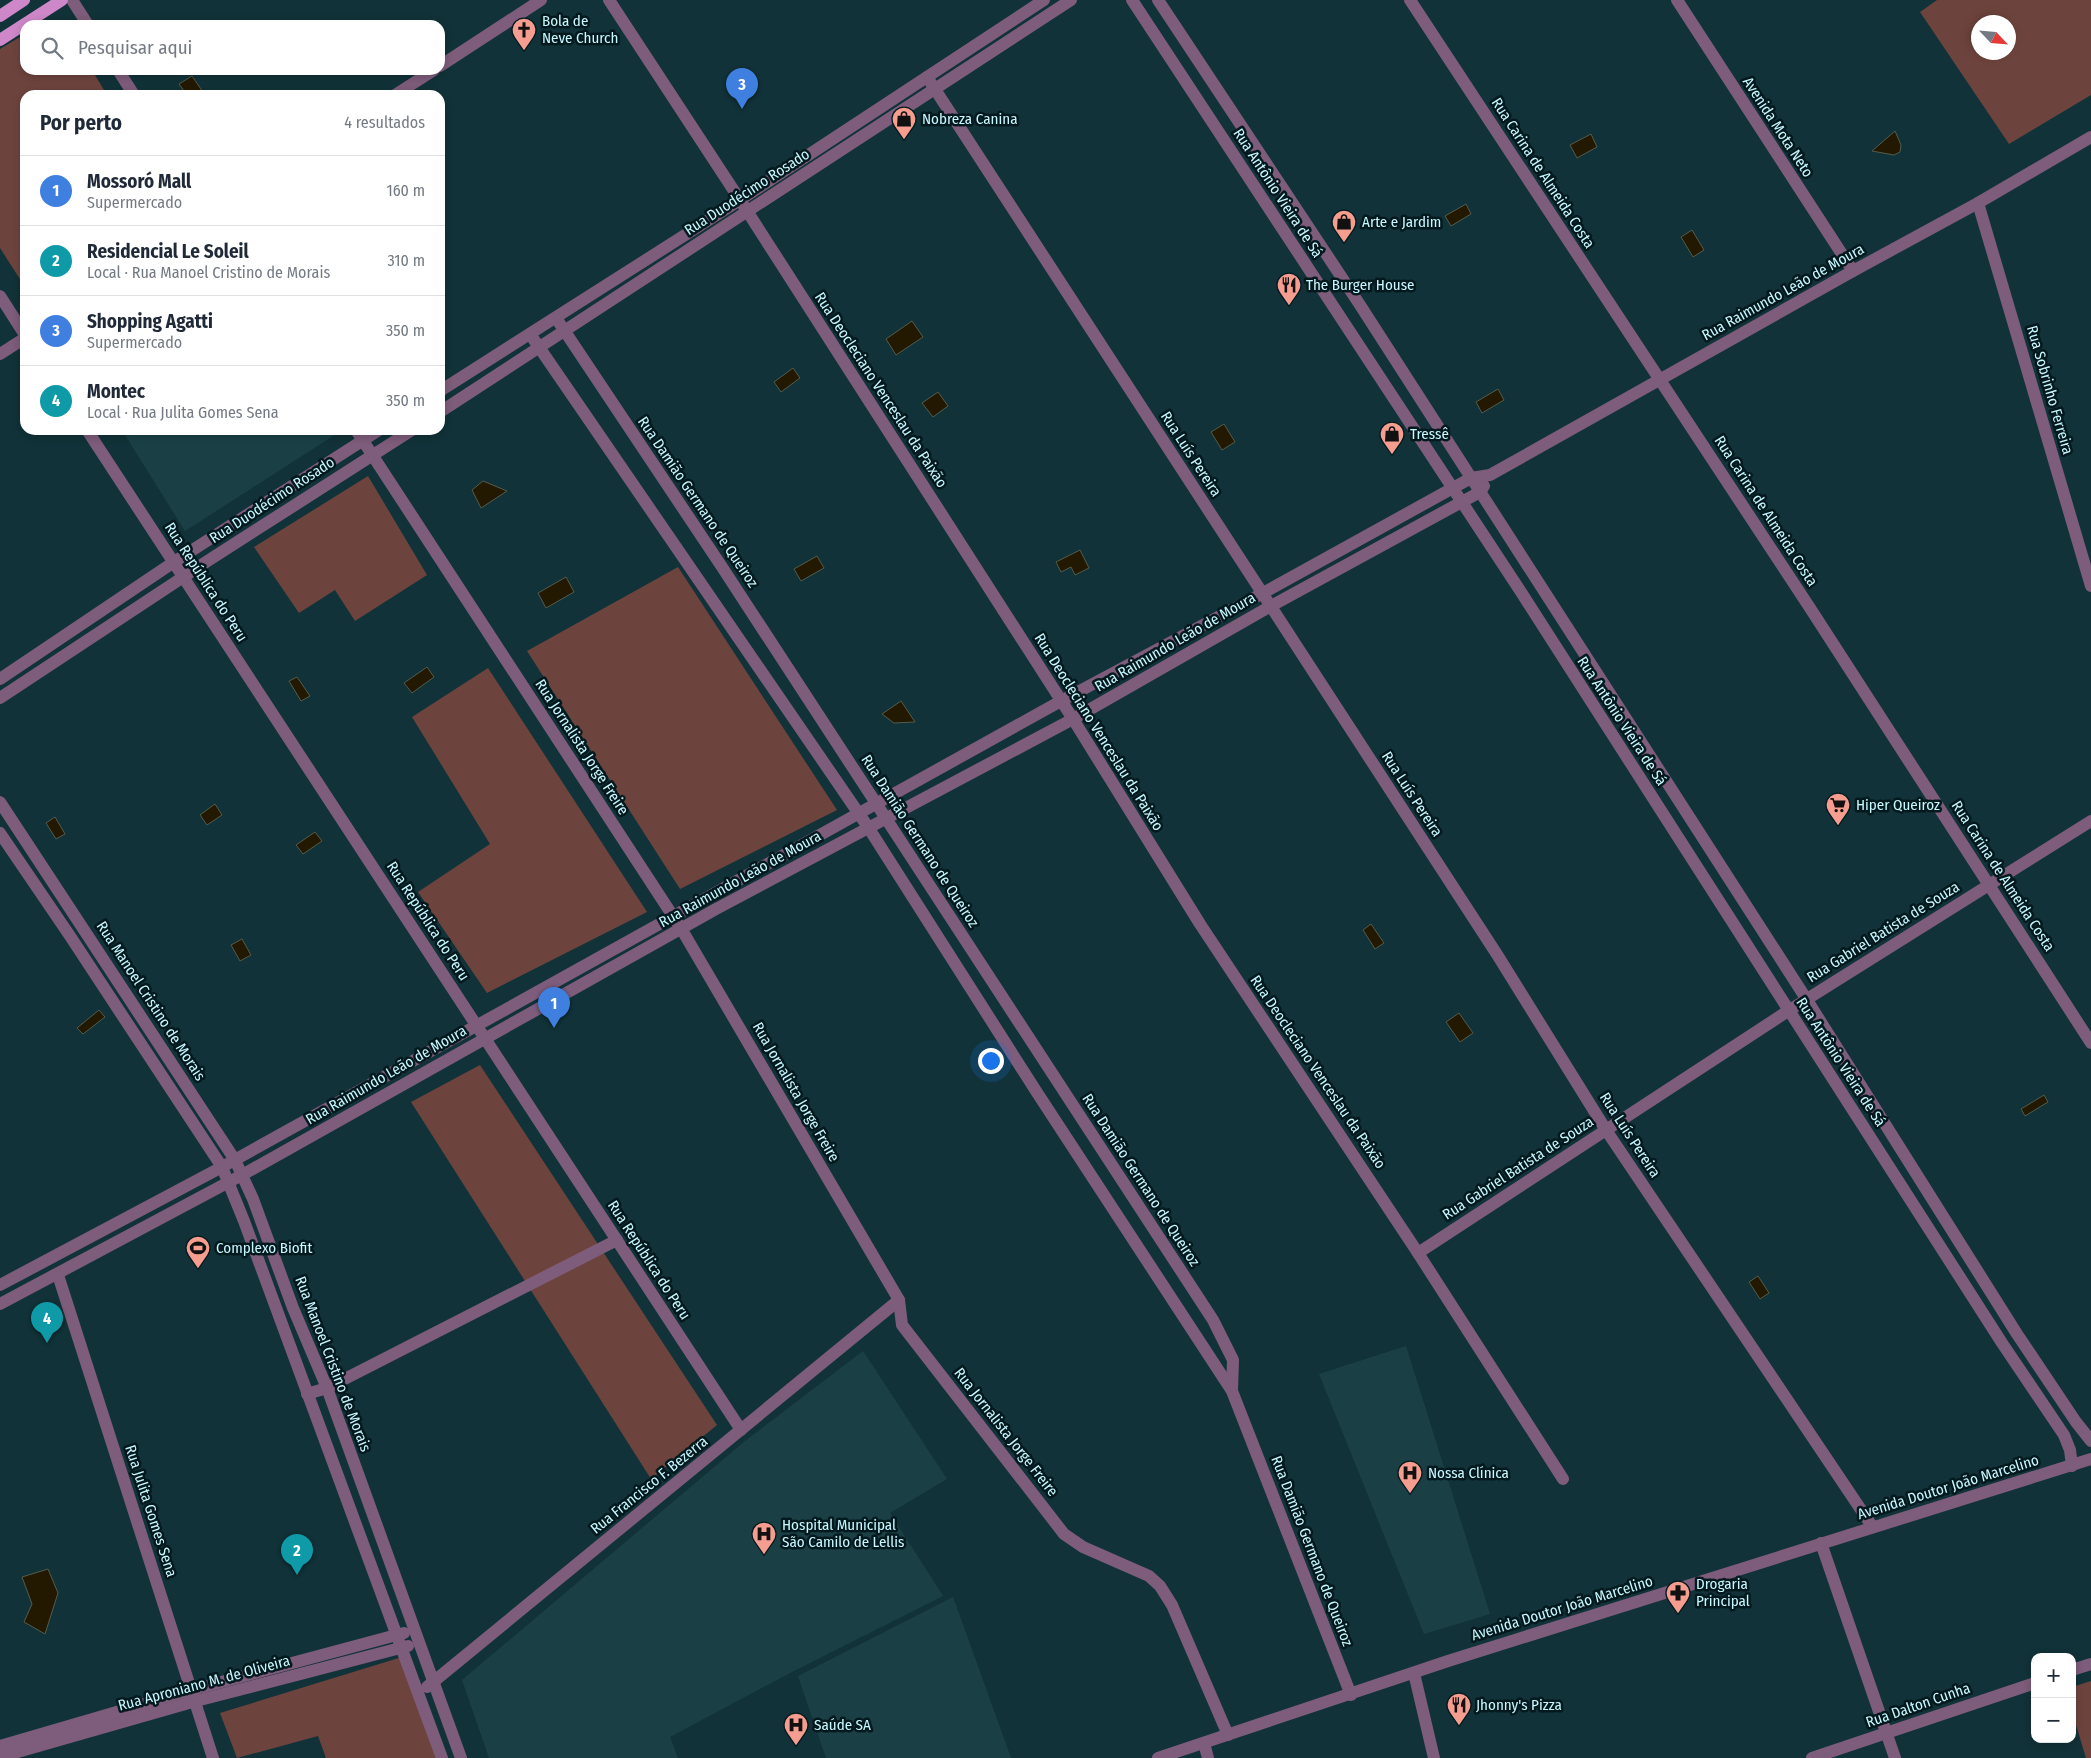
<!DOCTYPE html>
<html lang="pt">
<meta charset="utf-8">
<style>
body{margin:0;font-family:"Fira Sans Condensed",sans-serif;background:#f6f6f7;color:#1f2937}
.controls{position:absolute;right:15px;bottom:15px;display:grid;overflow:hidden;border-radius:10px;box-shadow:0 2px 8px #0003}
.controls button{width:45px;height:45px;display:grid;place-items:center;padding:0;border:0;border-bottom:1px solid #e0e1e3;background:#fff;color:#1f2937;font:25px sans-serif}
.compass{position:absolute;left:1971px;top:15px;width:45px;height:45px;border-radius:50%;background:#fff;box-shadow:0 2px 8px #0003;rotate:116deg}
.you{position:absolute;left:990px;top:1060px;width:18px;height:18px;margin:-12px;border:4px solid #fff;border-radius:50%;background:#1a73e8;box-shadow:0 0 0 8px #1a73e833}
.badge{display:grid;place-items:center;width:32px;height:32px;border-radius:50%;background:#db2777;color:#fff;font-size:16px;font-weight:700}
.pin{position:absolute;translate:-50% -41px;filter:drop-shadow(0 1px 2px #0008)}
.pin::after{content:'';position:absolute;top:26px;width:18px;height:15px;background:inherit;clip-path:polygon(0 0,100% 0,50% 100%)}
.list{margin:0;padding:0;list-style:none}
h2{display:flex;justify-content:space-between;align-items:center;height:65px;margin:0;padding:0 20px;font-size:21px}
h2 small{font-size:16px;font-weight:400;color:#747a83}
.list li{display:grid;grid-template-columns:32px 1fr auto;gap:15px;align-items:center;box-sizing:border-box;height:70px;padding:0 20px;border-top:1px solid #e0e1e3}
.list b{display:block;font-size:19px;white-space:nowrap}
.list p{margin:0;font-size:16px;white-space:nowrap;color:#747a83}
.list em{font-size:16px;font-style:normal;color:#747a83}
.icon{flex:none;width:28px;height:28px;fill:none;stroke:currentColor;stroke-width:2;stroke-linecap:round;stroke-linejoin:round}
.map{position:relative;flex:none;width:2091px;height:1758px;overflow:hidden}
.search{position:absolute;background:#fff;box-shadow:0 2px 8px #0003;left:20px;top:20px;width:425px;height:55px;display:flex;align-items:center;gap:12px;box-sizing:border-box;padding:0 18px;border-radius:15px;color:#747a83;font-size:19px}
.panel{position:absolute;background:#fff;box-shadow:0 2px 8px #0003;left:20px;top:90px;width:425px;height:345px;border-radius:15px}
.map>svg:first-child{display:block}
.built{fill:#1a4046}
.green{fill:#6d443d;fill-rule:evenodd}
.water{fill:#231900;stroke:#545c4c}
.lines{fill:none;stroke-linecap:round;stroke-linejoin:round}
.minor{stroke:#7e5c7b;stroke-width:12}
.major{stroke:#ce88c9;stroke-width:12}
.labels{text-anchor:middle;stroke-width:5;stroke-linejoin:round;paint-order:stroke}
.poi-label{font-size:15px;fill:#c7f7ff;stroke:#03191d;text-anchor:start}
.street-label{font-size:15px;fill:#c7f7ff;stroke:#03191d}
</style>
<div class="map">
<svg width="2091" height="1758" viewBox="0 0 2091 1758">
<rect width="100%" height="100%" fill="#113238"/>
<!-- built -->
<g class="built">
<path d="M122 430H329L333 436 185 531Z"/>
<path d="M1406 1346 1490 1614 1424 1634 1319 1374Z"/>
<path d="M863 1351 947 1479 890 1513 943 1596 790 1673 670 1737 678 1758H489L462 1680 745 1441Z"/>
<path d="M953 1597 1011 1758H826L798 1676Z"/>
</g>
<!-- green -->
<g class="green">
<path d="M1937 0H2091V95L2009 144 1920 12ZM1978 22H2008V52H1978Z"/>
<path d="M25 34V70H92L107 95H25V287L0 248V49Z"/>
<path d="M368 476 427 575 355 621 335 590 299 613 254 547Z"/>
<path d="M678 567 837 810 680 889 527 651Z"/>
<path d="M488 668 647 912 487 993 418 892 490 844 412 717Z"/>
<path d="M480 1065 717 1425 651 1479 411 1102Z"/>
<path d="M402 1657 438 1758H326L318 1736 237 1758 220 1713Z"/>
<path d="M2091 1681V1758H2086L2072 1712V1687Z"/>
</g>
<!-- water -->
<g class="water">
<path d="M192 76 205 95H187L179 84Z"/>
<path d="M1895 131 1901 145 1900 152 1894 155 1872 151Z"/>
<path d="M1591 134 1597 147 1577 158 1570 145Z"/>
<path d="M1466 204 1471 214 1451 226 1445 216Z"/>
<path d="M1692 230 1704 250 1693 257 1681 237Z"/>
<path d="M912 321 923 337 896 355 886 339Z"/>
<path d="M793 368 800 378 781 392 774 382Z"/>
<path d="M1498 389 1504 400 1482 413 1476 402Z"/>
<path d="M938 392 948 406 933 417 922 403Z"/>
<path d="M1224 424 1235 442 1222 450 1211 432Z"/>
<path d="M483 481 507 491 481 508 472 490Z"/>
<path d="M1080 550 1089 568 1075 575 1071 567 1061 572 1056 562Z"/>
<path d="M817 556 824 568 801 581 794 569Z"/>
<path d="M566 577 574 592 546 608 538 593Z"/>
<path d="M427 667 434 677 412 693 404 683Z"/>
<path d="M297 677 310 696 301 701 289 681Z"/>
<path d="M901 701 915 722 894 723 882 714Z"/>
<path d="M215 804 222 815 207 825 200 815Z"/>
<path d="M55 817 65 834 56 839 46 823Z"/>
<path d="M315 832 322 841 303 854 296 845Z"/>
<path d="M1371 924 1384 943 1375 949 1363 930Z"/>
<path d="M242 939 251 955 240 961 231 945Z"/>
<path d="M99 1010 105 1017 83 1034 77 1028Z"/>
<path d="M1459 1013 1473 1033 1460 1042 1446 1022Z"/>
<path d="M2044 1095 2048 1102 2025 1116 2021 1109Z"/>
<path d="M1758 1276 1769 1293 1760 1299 1749 1282Z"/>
<path d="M48 1569 58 1593 45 1634 24 1622 32 1604 22 1577Z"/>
</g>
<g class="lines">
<!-- minor -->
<g class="minor">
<path d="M72 0 88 25"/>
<path d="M609 0 740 200 1073 719 1200 924 1418 1253 1563 1479"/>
<path d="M1132 0 1521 592 2002 1343 2064 1435 2070 1450 2072 1466"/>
<path d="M1158 0 1360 305 1807 1000 2017 1334 2076 1422 2091 1441"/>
<path d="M1410 0 1810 608 2091 1043"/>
<path d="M1677 0 1853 271"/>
<path d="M440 66 541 0"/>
<path d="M118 70 134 95"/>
<path d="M927 77 1498 956 1606 1130 1872 1526"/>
<path d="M395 95 434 70"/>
<path d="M1978 203 2091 586"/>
<path d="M0 296 25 335"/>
<path d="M556 318 722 567 1213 1320 1233 1360 1232 1391"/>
<path d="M530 334 868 827 1036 1091 1232 1391 1351 1695"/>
<path d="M0 354 25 338"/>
<path d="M440 391 740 200 1044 0"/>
<path d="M440 412 1071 0"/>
<path d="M87 430 741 1430"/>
<path d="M356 430 682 930 899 1300 902 1325 1064 1534 1083 1547 1149 1576 1160 1586 1172 1605 1228 1735"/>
<path d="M0 679 174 562 379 430"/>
<path d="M0 698 206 562 412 430"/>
<path d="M0 802 235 1160 253 1199 293 1308 327 1388 461 1758"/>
<path d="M0 833 70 936 222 1167 244 1221 442 1758"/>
<path d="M1418 1253 1788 1011 2091 821"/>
<path d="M58 1275 213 1758"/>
<path d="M0 1285 222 1167 1061 701 1263 593 1471 478 1490 475 1853 271 1978 203 2091 137"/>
<path d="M0 1304 242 1175 716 909 1073 719 1271 606 1480 492 1484 486"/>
<path d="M307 1394 327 1388 617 1240"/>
<path d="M1821 1543 1895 1758"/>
<path d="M2072 1670 2091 1664"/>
<path d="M1414 1673 1434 1758"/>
<path d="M427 1687 899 1300"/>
<path d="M1204 1743 1208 1758"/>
<path d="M0 1746 192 1690 404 1633"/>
<path d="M0 1757 196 1701 408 1646"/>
<path d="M1158 1758 1448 1661 2091 1459"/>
<path d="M1812 1758 2035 1683"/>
</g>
<!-- major -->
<g class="major">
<path d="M0 16 24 0"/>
<path d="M0 40 62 0"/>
</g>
</g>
<!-- icons -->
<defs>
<symbol id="church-pin" viewBox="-11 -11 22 30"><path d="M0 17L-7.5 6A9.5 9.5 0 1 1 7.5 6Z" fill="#f59d8f" stroke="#03191d"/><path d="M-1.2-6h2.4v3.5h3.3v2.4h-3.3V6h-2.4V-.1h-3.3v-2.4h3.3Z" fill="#111"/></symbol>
<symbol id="shop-pin" viewBox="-11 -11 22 30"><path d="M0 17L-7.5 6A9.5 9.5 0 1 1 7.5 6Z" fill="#f59d8f" stroke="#03191d"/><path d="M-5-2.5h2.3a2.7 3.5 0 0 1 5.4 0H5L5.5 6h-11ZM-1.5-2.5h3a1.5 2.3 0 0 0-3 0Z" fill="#111"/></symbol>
<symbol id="restaurant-pin" viewBox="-11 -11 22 30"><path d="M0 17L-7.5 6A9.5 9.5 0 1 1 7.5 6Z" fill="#f59d8f" stroke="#03191d"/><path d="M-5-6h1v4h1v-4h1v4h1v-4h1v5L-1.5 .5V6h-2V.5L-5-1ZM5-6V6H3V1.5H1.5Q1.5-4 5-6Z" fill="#111"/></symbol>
<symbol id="supermarket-pin" viewBox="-11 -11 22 30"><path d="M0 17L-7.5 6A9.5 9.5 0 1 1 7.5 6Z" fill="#f59d8f" stroke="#03191d"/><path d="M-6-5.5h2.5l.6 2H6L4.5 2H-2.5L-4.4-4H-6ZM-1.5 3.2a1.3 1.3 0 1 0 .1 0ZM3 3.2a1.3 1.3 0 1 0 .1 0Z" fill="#111"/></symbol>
<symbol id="stadium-pin" viewBox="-11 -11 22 30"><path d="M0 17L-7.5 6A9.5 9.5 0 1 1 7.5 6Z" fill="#f59d8f" stroke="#03191d"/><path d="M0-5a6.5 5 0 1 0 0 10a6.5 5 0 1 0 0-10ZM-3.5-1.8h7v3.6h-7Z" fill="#111"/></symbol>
<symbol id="hospital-pin" viewBox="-11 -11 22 30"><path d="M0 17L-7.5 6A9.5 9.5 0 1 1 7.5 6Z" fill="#f59d8f" stroke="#03191d"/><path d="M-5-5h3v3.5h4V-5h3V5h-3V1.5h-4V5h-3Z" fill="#111"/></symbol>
<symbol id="pharmacy-pin" viewBox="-11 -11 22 30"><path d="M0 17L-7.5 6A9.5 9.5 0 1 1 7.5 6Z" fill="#f59d8f" stroke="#03191d"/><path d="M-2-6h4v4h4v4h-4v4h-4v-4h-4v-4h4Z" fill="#111"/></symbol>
</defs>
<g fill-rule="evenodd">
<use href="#church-pin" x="510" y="16" width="28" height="38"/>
<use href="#shop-pin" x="890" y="105" width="28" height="38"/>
<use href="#shop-pin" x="1330" y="208" width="28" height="38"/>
<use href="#restaurant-pin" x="1275" y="271" width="28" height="38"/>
<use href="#shop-pin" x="1378" y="420" width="28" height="38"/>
<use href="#supermarket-pin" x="1824" y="791" width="28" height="38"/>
<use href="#stadium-pin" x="184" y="1234" width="28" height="38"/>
<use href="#hospital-pin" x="1396" y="1459" width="28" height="38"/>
<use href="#hospital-pin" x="750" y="1520" width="28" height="38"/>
<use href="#pharmacy-pin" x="1664" y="1579" width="28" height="38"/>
<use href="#restaurant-pin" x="1445" y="1691" width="28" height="38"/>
<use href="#hospital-pin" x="782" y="1711" width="28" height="38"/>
</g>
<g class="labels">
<!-- poi labels -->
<g class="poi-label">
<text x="542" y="26">Bola de<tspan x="542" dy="17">Neve Church</tspan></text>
<text x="922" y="124">Nobreza Canina</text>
<text x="1362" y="227">Arte e Jardim</text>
<text x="1306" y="290">The Burger House</text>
<text x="1410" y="439">Tressê</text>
<text x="1856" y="810">Hiper Queiroz</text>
<text x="216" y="1253">Complexo Biofit</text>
<text x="1428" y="1478">Nossa Clínica</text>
<text x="782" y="1530">Hospital Municipal<tspan x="782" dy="17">São Camilo de Lellis</tspan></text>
<text x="1696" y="1589">Drogaria<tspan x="1696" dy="17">Principal</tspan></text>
<text x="1476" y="1710">Jhonny's Pizza</text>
<text x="814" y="1730">Saúde SA</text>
</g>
<!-- street labels -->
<g class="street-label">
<text transform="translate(1778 127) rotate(57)" y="5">Avenida Mota Neto</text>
<text transform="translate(1543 173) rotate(57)" y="5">Rua Carina de Almeida Costa</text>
<text transform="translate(747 192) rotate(-33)" y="5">Rua Duodécimo Rosado</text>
<text transform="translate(1278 193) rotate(57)" y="5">Rua Antônio Vieira de Sá</text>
<text transform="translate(1783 292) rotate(-29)" y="5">Rua Raimundo Leão de Moura</text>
<text transform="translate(881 390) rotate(57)" y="5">Rua Deocleciano Venceslau da Paixão</text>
<text transform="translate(2050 390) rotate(74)" y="5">Rua Sobrinho Ferreira</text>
<text transform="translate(1191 454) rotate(57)" y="5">Rua Luís Pereira</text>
<text transform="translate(272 500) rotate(-33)" y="5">Rua Duodécimo Rosado</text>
<text transform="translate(698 502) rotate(56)" y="5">Rua Damião Germano de Queiroz</text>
<text transform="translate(1766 511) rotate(57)" y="5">Rua Carina de Almeida Costa</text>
<text transform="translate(206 582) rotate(57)" y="5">Rua República do Peru</text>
<text transform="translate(1175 642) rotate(-30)" y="5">Rua Raimundo Leão de Moura</text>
<text transform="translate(1622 721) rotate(57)" y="5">Rua Antônio Vieira de Sá</text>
<text transform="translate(1099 732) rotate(58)" y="5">Rua Deocleciano Venceslau da Paixão</text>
<text transform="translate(582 747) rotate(57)" y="5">Rua Jornalista Jorge Freire</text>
<text transform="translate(1412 794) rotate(57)" y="5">Rua Luís Pereira</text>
<text transform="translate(920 841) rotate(57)" y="5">Rua Damião Germano de Queiroz</text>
<text transform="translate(2003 876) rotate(57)" y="5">Rua Carina de Almeida Costa</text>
<text transform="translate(740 879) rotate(-29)" y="5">Rua Raimundo Leão de Moura</text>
<text transform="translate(428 921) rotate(57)" y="5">Rua República do Peru</text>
<text transform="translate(1883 932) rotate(-32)" y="5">Rua Gabriel Batista de Souza</text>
<text transform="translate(151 1001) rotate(57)" y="5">Rua Manoel Cristino de Morais</text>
<text transform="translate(1841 1062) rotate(57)" y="5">Rua Antônio Vieira de Sá</text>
<text transform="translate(1318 1072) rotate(56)" y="5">Rua Deocleciano Venceslau da Paixão</text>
<text transform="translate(386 1075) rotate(-30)" y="5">Rua Raimundo Leão de Moura</text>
<text transform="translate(796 1092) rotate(60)" y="5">Rua Jornalista Jorge Freire</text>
<text transform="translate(1630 1135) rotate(57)" y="5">Rua Luís Pereira</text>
<text transform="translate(1518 1168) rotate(-33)" y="5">Rua Gabriel Batista de Souza</text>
<text transform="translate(1141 1180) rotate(57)" y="5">Rua Damião Germano de Queiroz</text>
<text transform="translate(649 1260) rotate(57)" y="5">Rua República do Peru</text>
<text transform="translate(333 1364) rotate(69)" y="5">Rua Manoel Cristino de Morais</text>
<text transform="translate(1006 1432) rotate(52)" y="5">Rua Jornalista Jorge Freire</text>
<text transform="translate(649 1485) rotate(-39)" y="5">Rua Francisco F. Bezerra</text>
<text transform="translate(1948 1487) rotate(-17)" y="5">Avenida Doutor João Marcelino</text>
<text transform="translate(151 1511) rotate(72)" y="5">Rua Julita Gomes Sena</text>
<text transform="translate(1312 1551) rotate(69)" y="5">Rua Damião Germano de Queiroz</text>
<text transform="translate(1562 1608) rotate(-17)" y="5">Avenida Doutor João Marcelino</text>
<text transform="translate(204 1683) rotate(-15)" y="5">Rua Aproniano M. de Oliveira</text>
<text transform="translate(1918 1705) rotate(-19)" y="5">Rua Dalton Cunha</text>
</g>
</g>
</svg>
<div class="controls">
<button>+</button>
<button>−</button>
</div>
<svg class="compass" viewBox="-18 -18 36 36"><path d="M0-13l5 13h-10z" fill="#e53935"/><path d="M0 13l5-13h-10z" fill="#747a83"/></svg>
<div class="you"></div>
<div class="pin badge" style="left:554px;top:1028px;background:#3f7fe0">1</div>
<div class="pin badge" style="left:297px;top:1575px;background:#0f9aa8">2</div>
<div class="pin badge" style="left:742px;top:109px;background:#3f7fe0">3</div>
<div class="pin badge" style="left:47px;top:1343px;background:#0f9aa8">4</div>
<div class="search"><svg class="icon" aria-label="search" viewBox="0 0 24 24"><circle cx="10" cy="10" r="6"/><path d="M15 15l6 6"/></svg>Pesquisar aqui</div>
<section class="panel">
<h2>Por perto<small>4 resultados</small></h2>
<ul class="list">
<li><span class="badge" style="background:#3f7fe0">1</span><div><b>Mossoró Mall</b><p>Supermercado</p></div><em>160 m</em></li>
<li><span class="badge" style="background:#0f9aa8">2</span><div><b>Residencial Le Soleil</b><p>Local · Rua Manoel Cristino de Morais</p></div><em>310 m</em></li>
<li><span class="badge" style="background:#3f7fe0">3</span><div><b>Shopping Agatti</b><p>Supermercado</p></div><em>350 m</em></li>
<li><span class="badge" style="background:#0f9aa8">4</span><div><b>Montec</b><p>Local · Rua Julita Gomes Sena</p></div><em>350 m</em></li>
</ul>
</section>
</div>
